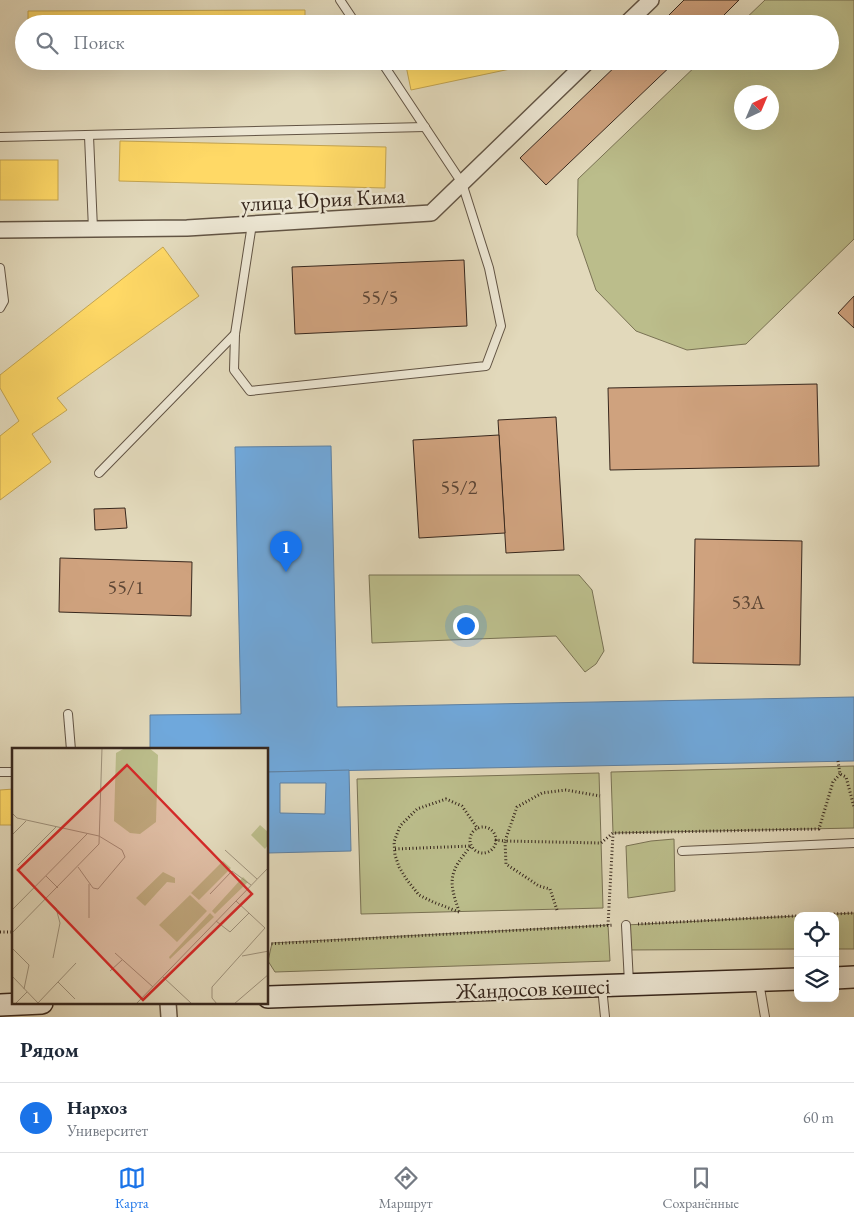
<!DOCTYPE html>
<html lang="ru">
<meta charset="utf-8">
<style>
body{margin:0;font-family:"EB Garamond",serif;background:#f2f2f3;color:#1f2937}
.controls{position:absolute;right:15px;bottom:15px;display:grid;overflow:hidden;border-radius:10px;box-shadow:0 5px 20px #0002}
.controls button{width:45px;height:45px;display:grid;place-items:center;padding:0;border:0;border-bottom:1px solid #e0e1e3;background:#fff;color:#1f2937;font:25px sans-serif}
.compass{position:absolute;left:734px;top:85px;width:45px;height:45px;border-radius:50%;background:#fff;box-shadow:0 5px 20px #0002;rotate:44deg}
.you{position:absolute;left:465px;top:625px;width:18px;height:18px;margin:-12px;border:4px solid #fff;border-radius:50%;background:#1a73e8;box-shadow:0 0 0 8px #1a73e833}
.badge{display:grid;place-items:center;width:32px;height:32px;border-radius:50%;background:#1a73e8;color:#fff;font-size:16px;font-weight:700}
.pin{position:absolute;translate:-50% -41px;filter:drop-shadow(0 1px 2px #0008)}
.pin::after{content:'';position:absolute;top:26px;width:18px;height:15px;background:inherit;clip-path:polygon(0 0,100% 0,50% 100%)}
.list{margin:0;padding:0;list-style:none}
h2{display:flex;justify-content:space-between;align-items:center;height:65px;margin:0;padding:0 20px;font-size:21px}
h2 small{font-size:16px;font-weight:400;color:#747a83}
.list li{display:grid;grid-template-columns:32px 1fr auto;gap:15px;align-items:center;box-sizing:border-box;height:70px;padding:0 20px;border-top:1px solid #e0e1e3}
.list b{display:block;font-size:19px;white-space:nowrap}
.list p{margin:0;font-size:16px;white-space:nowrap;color:#747a83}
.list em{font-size:16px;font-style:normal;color:#747a83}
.icon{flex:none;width:28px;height:28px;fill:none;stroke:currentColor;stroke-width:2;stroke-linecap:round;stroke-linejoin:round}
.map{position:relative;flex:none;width:854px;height:1017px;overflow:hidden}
.search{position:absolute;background:#fff;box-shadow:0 5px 20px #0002;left:15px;right:15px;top:15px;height:55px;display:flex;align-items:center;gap:12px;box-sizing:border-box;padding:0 18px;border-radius:28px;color:#747a83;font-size:19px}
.sheet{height:135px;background:#fff}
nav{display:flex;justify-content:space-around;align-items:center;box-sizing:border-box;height:70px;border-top:1px solid #e0e1e3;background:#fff;font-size:14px;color:#747a83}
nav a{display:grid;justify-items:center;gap:2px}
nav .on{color:#1a73e8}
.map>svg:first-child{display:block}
.green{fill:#bbbd8b;stroke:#797254;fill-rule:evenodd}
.homes{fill:#ffd966;stroke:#c3a450}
.schools{fill:#6fa8dc;stroke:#5e81a3;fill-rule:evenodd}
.building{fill:#cfa27e;stroke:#37271d}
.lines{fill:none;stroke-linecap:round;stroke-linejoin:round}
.lane-casing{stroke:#625444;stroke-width:10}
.street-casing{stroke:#625444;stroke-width:18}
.secondary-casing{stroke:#37271d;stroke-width:24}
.path{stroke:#37271d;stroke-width:3;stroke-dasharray:1 2.5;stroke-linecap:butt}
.lane{stroke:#ece6d3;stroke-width:8}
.street{stroke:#ece6d3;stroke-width:15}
.secondary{stroke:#ece6d3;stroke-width:21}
.labels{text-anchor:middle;stroke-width:5;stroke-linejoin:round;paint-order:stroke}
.number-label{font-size:20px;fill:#5d4635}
.street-label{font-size:22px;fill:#37271d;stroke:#ece6d3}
.inset-road{fill:none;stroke:#9e927c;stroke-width:1}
.view{fill:#d62828;fill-opacity:0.15;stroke:#d62828;stroke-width:2.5}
.inset-edge{fill:none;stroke:#37271d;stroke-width:2.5}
</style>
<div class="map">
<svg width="854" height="1017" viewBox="0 0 854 1017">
<rect width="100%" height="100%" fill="#e2d9bb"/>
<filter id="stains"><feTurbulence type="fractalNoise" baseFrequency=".004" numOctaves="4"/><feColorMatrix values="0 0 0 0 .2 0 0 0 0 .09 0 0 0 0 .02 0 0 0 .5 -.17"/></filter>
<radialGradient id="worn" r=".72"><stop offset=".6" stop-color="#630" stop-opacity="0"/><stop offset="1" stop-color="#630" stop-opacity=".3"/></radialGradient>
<!-- green -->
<g class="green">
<path d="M765 0H854V239L746 344 687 350 636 331 596 290 577 235 578 179 701 61H830V24H740ZM742 92H772V122H742Z"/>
<path d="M369 575H579L592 590 604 651 596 664 585 672 556 636 372 643Z"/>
<path d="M854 766V828L613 833 611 772Z"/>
<path d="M599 773 603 908 361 914 357 779Z"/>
<path d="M674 839 675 891 628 898 626 846 651 841Z"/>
<path d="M854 913V949H835V916H798V949L627 950 626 925Z"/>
<path d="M608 925 610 961 275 972 268 961 272 943Z"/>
</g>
<!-- homes -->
<g class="homes">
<path d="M305 10V24H28V11Z"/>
<path d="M405 61H528L529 65 411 90Z"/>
<path d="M120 141 386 147 385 188 119 181Z"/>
<rect x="0" y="160" width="58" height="40"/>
<path d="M163 247 199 296 57 398 67 410 32 434 51 462 0 500V436L19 421 0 388V375Z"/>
<path d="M14 789V825H0V790Z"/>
</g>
<!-- schools -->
<g class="schools">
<path d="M331 446 337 707 854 697V761L268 772V750H150V715L241 714 235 447Z"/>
<path d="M349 770 351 851 268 853V772ZM280 783H326L325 814 280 813Z"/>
</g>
<!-- building -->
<g class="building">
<path d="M684 0H739L715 24H660Z"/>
<path d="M621 61H676L546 185 520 158Z"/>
<path d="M464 260 467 326 295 334 292 267Z"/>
<path d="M854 296V328L838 313Z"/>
<path d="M817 384 819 466 610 470 608 388Z"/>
<path d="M556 417 564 550 506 553 498 420Z"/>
<path d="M499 435 505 533 419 538 413 440Z"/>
<path d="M125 508 127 528 95 530 94 509Z"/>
<path d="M695 539 802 541 800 665 693 663Z"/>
<path d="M60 558 192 562 191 616 59 612Z"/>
</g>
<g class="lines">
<defs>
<g id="lane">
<path d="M340 0 356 24"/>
<path d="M89 136 93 229"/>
<path d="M0 137 425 127"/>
<path d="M252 224 235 334 234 370 250 391 486 366 501 326 489 268 462 183 381 61"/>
<path d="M0 268 4 301 0 308"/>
<path d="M99 473 235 334"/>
<path d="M68 714 71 750"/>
<path d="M0 772H14"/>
<path d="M682 851 854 843"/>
<path d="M626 925 629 983"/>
<path d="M759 982 765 1017"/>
<path d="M602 987 605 1017"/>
</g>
<g id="street">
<path d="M626 24 651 0"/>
<path d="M0 230 187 228 431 213 588 61"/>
<path d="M168 1003 169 1017"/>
</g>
<g id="secondary">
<path d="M835 978 854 977"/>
<path d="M268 997 798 979"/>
<path d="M0 1005 42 1003"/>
</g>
</defs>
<!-- lane casing -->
<use href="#lane" class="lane-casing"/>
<!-- street casing -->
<use href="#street" class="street-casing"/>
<!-- secondary casing -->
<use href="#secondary" class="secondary-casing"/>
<!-- path -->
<g class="path">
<path d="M838 761 840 774 846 777 854 807"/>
<circle cx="483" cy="840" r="13"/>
<path d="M495 840 505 841 517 807 542 793 566 790 600 796"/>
<path d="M395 849 471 846C449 872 448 880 459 911"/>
<path d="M557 910 550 889 539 886 506 864 505 841 601 843 613 833 819 829 833 782 840 774"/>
<path d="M459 912 433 902 419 895 407 880 399 867 395 855 394 842 400 826 417 809 446 799 462 806 478 829"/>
<path d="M638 924 854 913"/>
<path d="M608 925 613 834"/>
<path d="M0 932H14"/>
<path d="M268 944 614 925"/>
</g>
<!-- lane -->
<use href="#lane" class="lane"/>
<!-- street -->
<use href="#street" class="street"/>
<!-- secondary -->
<use href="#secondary" class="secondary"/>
</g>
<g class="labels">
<!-- number labels -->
<g class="number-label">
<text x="380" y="304">55/5</text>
<text x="459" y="494">55/2</text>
<text x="126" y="594">55/1</text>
<text x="748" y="609">53А</text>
</g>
<!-- street labels -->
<g class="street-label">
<text transform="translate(323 199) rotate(-3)" y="8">улица Юрия Кима</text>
<text transform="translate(533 988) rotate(-2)" y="8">Жандосов көшесі</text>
</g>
</g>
<!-- overview -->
<g transform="translate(12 748)">
<rect width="256" height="256" fill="#e2d9bb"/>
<path d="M113 0H137L146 7 144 74 128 86 118 85 102 73 104 5ZM248 77 256 84V97L253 101 239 87ZM211 113 219 120 187 152 179 145ZM151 124 163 130V135L155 134 133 158 124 150ZM231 129 236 134 203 166 200 163ZM178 147 195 163 165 194 147 177ZM198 165 202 169 158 211 157 209Z" fill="#bbbd8b"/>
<path class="inset-road" d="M0 65 5 70 87 88 110 102 113 109 86 141 81 140 66 119M0 87 14 73M213 102 245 131M6 117 44 79M34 128 46 140M198 146 220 123 239 137M34 152 44 160 48 175 41 210M0 162 75 86M77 170V136M204 173 218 184 237 165M0 185 87 96 90 0M0 200 17 217 12 241M103 205 141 239M230 208 257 203M98 223 110 212M0 228 27 256M151 229 180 256M46 234 63 251M26 255 64 215M3 256 15 244M124 256 257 119M205 256 200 250V239L253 180 224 153M222 256 257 226"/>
<path class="view" d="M115 17 240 146 131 252 6 122Z"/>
<rect width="256" height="256" class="inset-edge"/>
</g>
<rect width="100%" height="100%" filter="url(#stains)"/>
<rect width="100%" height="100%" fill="url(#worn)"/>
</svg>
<div class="controls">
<button><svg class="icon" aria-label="locate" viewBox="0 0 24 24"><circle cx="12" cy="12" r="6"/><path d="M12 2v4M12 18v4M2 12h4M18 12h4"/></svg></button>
<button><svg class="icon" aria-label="layers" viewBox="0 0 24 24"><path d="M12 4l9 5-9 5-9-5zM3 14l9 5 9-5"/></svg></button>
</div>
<svg class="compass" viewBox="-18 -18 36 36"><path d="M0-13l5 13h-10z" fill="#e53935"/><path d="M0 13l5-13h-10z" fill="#747a83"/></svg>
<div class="you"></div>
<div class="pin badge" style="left:286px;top:572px">1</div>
<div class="search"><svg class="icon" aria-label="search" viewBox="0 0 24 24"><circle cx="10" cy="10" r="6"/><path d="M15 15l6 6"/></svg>Поиск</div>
</div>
<section class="sheet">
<h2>Рядом<small></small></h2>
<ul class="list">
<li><span class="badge">1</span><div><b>Нархоз</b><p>Университет</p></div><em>60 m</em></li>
</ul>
</section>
<nav>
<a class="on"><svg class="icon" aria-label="map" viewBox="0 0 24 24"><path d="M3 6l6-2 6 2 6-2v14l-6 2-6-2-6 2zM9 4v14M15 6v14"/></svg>Карта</a>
<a><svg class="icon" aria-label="directions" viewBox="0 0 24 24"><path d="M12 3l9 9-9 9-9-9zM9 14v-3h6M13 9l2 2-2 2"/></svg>Маршрут</a>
<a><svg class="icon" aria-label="saved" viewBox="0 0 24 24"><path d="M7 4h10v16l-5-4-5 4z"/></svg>Сохранённые</a>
</nav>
